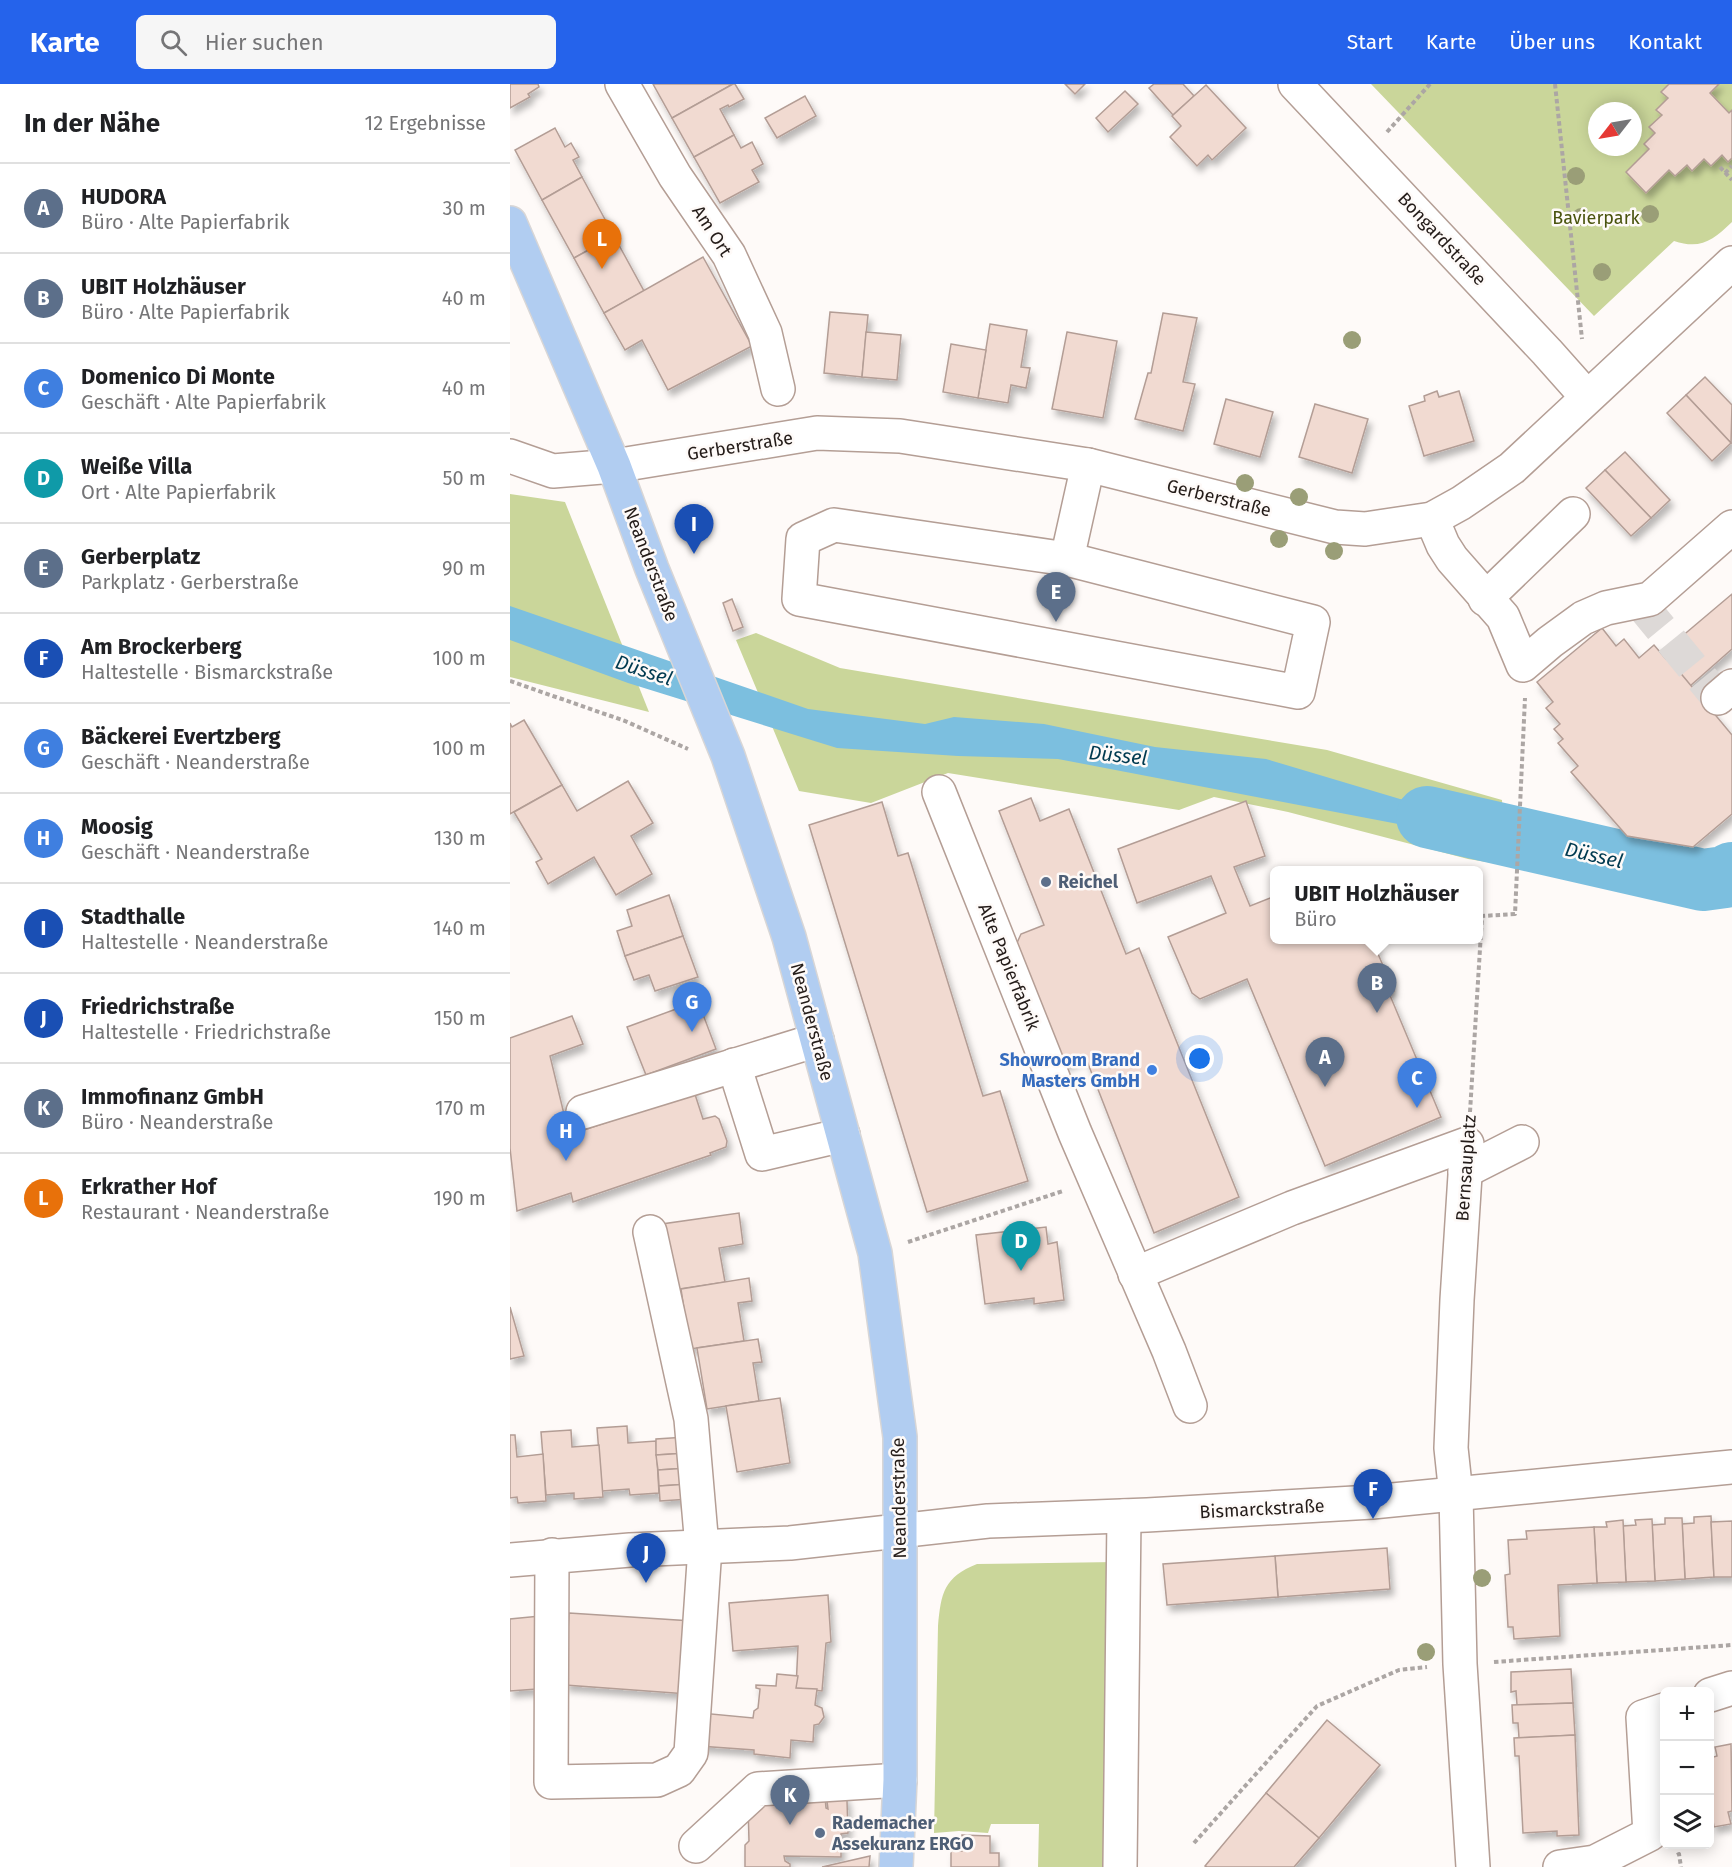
<!DOCTYPE html>
<html lang="de">
<meta charset="utf-8">
<style>
body{margin:0;font-family:"Fira Sans",sans-serif;background:#f6f6f6;color:#202124}
.controls{position:absolute;right:18px;bottom:18px;display:grid;overflow:hidden;border-radius:9px;box-shadow:0 3px 15px #0003}
.controls button{width:54px;height:54px;display:grid;place-items:center;padding:0;border:0;border-bottom:2px solid #e0e0e0;background:#fff;color:#202124;font:30px sans-serif}
.compass{position:absolute;left:1078px;top:18px;width:54px;height:54px;border-radius:50%;background:#fff;box-shadow:0 3px 15px #0003;rotate:239deg}
.you{position:absolute;left:690px;top:975px;width:21px;height:21px;margin:-15px;border:4px solid #fff;border-radius:50%;background:#1a73e8;box-shadow:0 0 0 9px #1a73e833}
.badge{display:grid;place-items:center;width:39px;height:39px;border-radius:50%;background:#2563eb;color:#fff;font-size:20px;font-weight:700}
.pin{position:absolute;translate:-50% -50px;filter:drop-shadow(0 2px 3px #0008)}
.pin::after{content:'';position:absolute;top:32px;width:21px;height:18px;background:inherit;clip-path:polygon(0 0,100% 0,50% 100%)}
.popup{position:absolute;left:760px;top:782px;width:213px;height:78px;box-sizing:border-box;display:grid;place-content:center;border-radius:9px;background:#fff;filter:drop-shadow(0 2px 4px #0005);font-size:20px;white-space:nowrap;color:#757577}
.popup b{font-size:22px;color:#202124}
.popup::after{content:'';position:absolute;left:50%;top:100%;margin-left:-12px;border:12px solid transparent;border-top-color:#fff}
.list{margin:0;padding:0;list-style:none}
h2{display:flex;justify-content:space-between;align-items:center;height:78px;margin:0;padding:0 24px;font-size:26px}
h2 small{font-size:20px;font-weight:400;color:#757577}
.list li{display:grid;grid-template-columns:39px 1fr auto;gap:18px;align-items:center;box-sizing:border-box;height:90px;padding:0 24px;border-top:2px solid #e0e0e0}
.list b{display:block;font-size:22px;white-space:nowrap}
.list p{margin:0;font-size:20px;white-space:nowrap;color:#757577}
.list em{font-size:20px;font-style:normal;color:#757577}
.icon{flex:none;width:33px;height:33px;fill:none;stroke:currentColor;stroke-width:2;stroke-linecap:round;stroke-linejoin:round}
.map{position:relative;flex:none;width:1222px;height:1783px;overflow:hidden}
header{display:flex;align-items:center;gap:36px;box-sizing:border-box;height:84px;padding:0 30px;background:#2563eb;color:#fff}
header strong{font-size:28px}
nav{display:flex;gap:33px;margin-inline-start:auto;font-size:21px}
.search{width:420px;height:54px;background:#f6f6f6;display:flex;align-items:center;gap:15px;box-sizing:border-box;padding:0 21px;border-radius:9px;color:#757577;font-size:22px}
main{display:flex}
aside{flex:1;background:#fff}
.map>svg:first-child{display:block}
.green{fill:#cad69a;fill-rule:evenodd}
.water{fill:#7cbfdf}
.lines{fill:none;stroke-linecap:round;stroke-linejoin:round}
.river{stroke:#7cbfdf;stroke-width:62}
.building{fill:#f1dad1;stroke:#b39d95;stroke-width:1.5;filter:url(#shadow)}
.minor-tunnel{stroke:#ddd9d7;stroke-width:33;stroke-dasharray:33 16;stroke-linecap:butt}
.minor-casing{stroke:#b49e95;stroke-width:36}
.major-casing{stroke:#d8d6d6;stroke-width:36}
.path{stroke:#aca6a4;stroke-width:4;stroke-dasharray:4.5 3;stroke-linecap:butt}
.minor{stroke:#fff;stroke-width:33}
.major{stroke:#b1cdf1;stroke-width:33}
.tree{fill:#9a9e77}
.service-dot{fill:#5c6f8a;stroke:#fefaf8;stroke-width:2}
.shop-dot{fill:#3f7fe0;stroke:#fefaf8;stroke-width:2}
.labels{text-anchor:middle;stroke-width:5;stroke-linejoin:round;paint-order:stroke}
.park-label{font-size:18px;fill:#49530d;stroke:#fefaf8}
.street-label{font-size:18px;fill:#241c19;stroke:#fefaf8}
.service-label{font-size:18px;font-weight:bold;fill:#4e5e75;stroke:#fefaf8;text-anchor:start}
.shop-label{font-size:18px;font-weight:bold;fill:#366cbe;stroke:#fefaf8;text-anchor:end}
.water-label{font-size:20px;font-style:italic;fill:#003a50;stroke:#fefaf8}
</style>
<header>
<strong>Karte</strong>
<div class="search"><svg class="icon" aria-label="search" viewBox="0 0 24 24"><circle cx="10" cy="10" r="6"/><path d="M15 15l6 6"/></svg>Hier suchen</div>
<nav><a>Start</a><a>Karte</a><a>Über uns</a><a>Kontakt</a></nav>
</header>
<main>
<aside>
<h2>In der Nähe<small>12 Ergebnisse</small></h2>
<ul class="list">
<li><span class="badge" style="background:#5c6f8a">A</span><div><b>HUDORA</b><p>Büro · Alte Papierfabrik</p></div><em>30 m</em></li>
<li><span class="badge" style="background:#5c6f8a">B</span><div><b>UBIT Holzhäuser</b><p>Büro · Alte Papierfabrik</p></div><em>40 m</em></li>
<li><span class="badge" style="background:#3f7fe0">C</span><div><b>Domenico Di Monte</b><p>Geschäft · Alte Papierfabrik</p></div><em>40 m</em></li>
<li><span class="badge" style="background:#0f9aa8">D</span><div><b>Weiße Villa</b><p>Ort · Alte Papierfabrik</p></div><em>50 m</em></li>
<li><span class="badge" style="background:#5c6f8a">E</span><div><b>Gerberplatz</b><p>Parkplatz · Gerberstraße</p></div><em>90 m</em></li>
<li><span class="badge" style="background:#1a4fb4">F</span><div><b>Am Brockerberg</b><p>Haltestelle · Bismarckstraße</p></div><em>100 m</em></li>
<li><span class="badge" style="background:#3f7fe0">G</span><div><b>Bäckerei Evertzberg</b><p>Geschäft · Neanderstraße</p></div><em>100 m</em></li>
<li><span class="badge" style="background:#3f7fe0">H</span><div><b>Moosig</b><p>Geschäft · Neanderstraße</p></div><em>130 m</em></li>
<li><span class="badge" style="background:#1a4fb4">I</span><div><b>Stadthalle</b><p>Haltestelle · Neanderstraße</p></div><em>140 m</em></li>
<li><span class="badge" style="background:#1a4fb4">J</span><div><b>Friedrichstraße</b><p>Haltestelle · Friedrichstraße</p></div><em>150 m</em></li>
<li><span class="badge" style="background:#5c6f8a">K</span><div><b>Immofinanz GmbH</b><p>Büro · Neanderstraße</p></div><em>170 m</em></li>
<li><span class="badge" style="background:#e8710a">L</span><div><b>Erkrather Hof</b><p>Restaurant · Neanderstraße</p></div><em>190 m</em></li>
</ul>
</aside>
<div class="map">
<svg width="1222" height="1783" viewBox="0 0 1222 1783">
<defs>
<filter id="shadow"><feDropShadow dx="3.5" dy="6" stdDeviation="3" flood-color="#0004"/></filter>
</defs>
<rect width="100%" height="100%" fill="#fefaf8"/>
<!-- green -->
<g class="green">
<path d="M861 0H1222V138C1203 156 1191 166 1164 157L1084 232ZM1087 27H1123V63H1087Z"/>
<path d="M0 410 55 418 139 628 0 593Z"/>
<path d="M246 549 330 584 817 666 992 716 995 781 958 775 778 728 704 713 669 726 438 689 361 719 289 707 226 556Z"/>
<path d="M605 1478 600 1783H528L529 1740H481L478 1749 449 1747 424 1749 428 1542C431 1509 434 1493 467 1480Z"/>
</g>
<!-- water -->
<path class="water" d="M0 522 298 625 415 640 444 633 534 640 645 663 756 675 890 715 1000 738 998 761 548 675 448 672 327 664 118 599 0 556Z"/>
<g class="lines">
<!-- river -->
<path class="river" d="M917 733 1193 796 1215 793 1222 789"/>
</g>
<!-- building -->
<g class="building">
<path d="M0 0H28L29 3 18 10 20 13 0 24Z"/>
<path d="M143 0H223L162 34Z"/>
<path d="M223 0H225L234 15 219 23 218 21 210 25 224 51 184 73 162 34Z"/>
<path d="M555 0H575L565 10Z"/>
<path d="M644 0H673L684 12 663 31 639 4Z"/>
<path d="M1159 0H1209L1200 9 1219 29 1222 26V74L1218 78 1212 71 1201 82 1194 75 1182 87 1177 81 1165 92 1159 86 1136 109 1116 88 1139 65 1134 60 1145 49 1139 43 1152 31 1146 26 1158 14 1151 8Z"/>
<path d="M696 1 736 44 702 76 698 71 687 82 660 53 671 42 662 32Z"/>
<path d="M615 7 628 20 598 48 586 34Z"/>
<path d="M295 12 306 32 267 54 255 34Z"/>
<path d="M45 44 55 63 61 59 69 73 63 76 72 93 32 116 5 66Z"/>
<path d="M224 51 231 64 242 58 253 80 242 86 249 98 210 119 184 73Z"/>
<path d="M72 93 104 152 64 174 32 116Z"/>
<path d="M104 152 134 207 94 229 64 174Z"/>
<path d="M193 173 242 262 158 306 132 256 115 266 94 229Z"/>
<path d="M320 228 358 231 352 293 314 289Z"/>
<path d="M653 229 687 234 673 298 685 300 673 347 625 335 638 289H641Z"/>
<path d="M480 240 517 246 511 283 520 284 516 304 501 301 498 319 468 314Z"/>
<path d="M356 248 391 251 387 296 352 293Z"/>
<path d="M557 248 607 257 593 334 542 325Z"/>
<path d="M441 260 476 266 468 314 433 308Z"/>
<path d="M1195 293 1222 321 1221 359 1176 311Z"/>
<path d="M927 307 929 313 949 307 964 357 914 372 899 322 915 317 914 312Z"/>
<path d="M1176 311 1221 359 1202 377 1157 329Z"/>
<path d="M716 315 763 328 750 373 704 360Z"/>
<path d="M805 320 858 335 842 389 789 373Z"/>
<path d="M1115 368 1160 416 1141 434 1095 386Z"/>
<path d="M1095 386 1141 434 1121 452 1076 404Z"/>
<path d="M1222 510V565L1180 602 1158 574 1156 575 1151 570Z"/>
<path d="M222 515 233 543 223 547 213 519Z"/>
<path d="M1092 544 1106 562 1114 555 1129 574 1144 561 1156 575 1158 574 1222 651V730L1183 763 1117 752 1061 688 1068 682 1048 659 1053 655 1044 645 1050 640 1036 624 1043 618 1027 598Z"/>
<path d="M14 636 52 701 0 730V639L2 643Z"/>
<path d="M118 697 143 739 121 752 142 790 106 811 84 773 38 800 26 778 32 775 4 728 52 701 67 727Z"/>
<path d="M521 714 530 737 559 725 616 870 629 864 729 1113 644 1149 575 972 554 981 506 861 511 850 534 841 489 727Z"/>
<path d="M736 717 755 772 724 783 740 822 765 812V856H862L884 907 879 909 931 1033 815 1082 737 895 690 915 682 909 658 853 716 829 701 792 627 819 608 765Z"/>
<path d="M372 718 388 772 398 769 473 1012 490 1007 518 1097 417 1128 299 741Z"/>
<path d="M159 811 173 852 115 872 107 847 122 842 117 826Z"/>
<path d="M173 852 188 893 145 907 139 891 124 896 115 872Z"/>
<path d="M188 917 206 965 136 991 117 943Z"/>
<path d="M62 932 73 960 40 972 59 1051 145 1022 182 1001 193 1035 205 1032 209 1035 217 1057 216 1063 200 1069 201 1071 63 1118 61 1109 7 1127 0 1064V954Z"/>
<path d="M229 1129 233 1160 209 1164 215 1198 163 1206 152 1140Z"/>
<path d="M536 1143 538 1160 547 1158 554 1216 524 1220V1214L475 1220 466 1151Z"/>
<path d="M239 1194 242 1217 228 1219 234 1257 180 1265 171 1205Z"/>
<path d="M0 1223 14 1272 0 1275Z"/>
<path d="M248 1255 252 1278 243 1279 249 1317 197 1325 187 1264Z"/>
<path d="M270 1314 280 1379 227 1388 216 1322Z"/>
<path d="M117 1342 118 1359 146 1357 149 1409 120 1411 119 1405 92 1407 87 1344Z"/>
<path d="M61 1346 62 1363 89 1361 93 1413 64 1415V1409L36 1411 31 1348Z"/>
<path d="M0 1351H5L7 1373 33 1370 36 1417 8 1419 7 1413 0 1414Z"/>
<path d="M176 1353 177 1369 146 1371V1355Z"/>
<path d="M177 1369 178 1384 148 1386 146 1371Z"/>
<path d="M178 1384 179 1400 149 1402 148 1386Z"/>
<path d="M179 1400 180 1415 150 1417 149 1402Z"/>
<path d="M1201 1432 1204 1493 1175 1495 1172 1440 1184 1439V1433Z"/>
<path d="M1155 1434H1172L1175 1495 1145 1497 1142 1441 1155 1440Z"/>
<path d="M1142 1435 1145 1497 1116 1498 1113 1442 1126 1441 1125 1436Z"/>
<path d="M1113 1436 1116 1498 1087 1499 1084 1443H1097L1096 1438Z"/>
<path d="M1222 1437V1493H1204L1201 1438Z"/>
<path d="M1084 1443 1087 1499 1048 1501 1050 1552 1004 1555 1003 1543H998L995 1491 1000 1490 998 1456 1017 1455 1016 1447Z"/>
<path d="M877 1464 880 1505 768 1513 765 1472Z"/>
<path d="M765 1472 768 1513 657 1521 653 1480Z"/>
<path d="M318 1511 321 1558 316 1559 312 1607 286 1604 288 1562 223 1567 219 1519Z"/>
<path d="M59 1529 182 1537 178 1610 55 1601Z"/>
<path d="M30 1532 27 1605 0 1607V1535Z"/>
<path d="M1061 1585 1063 1619 1007 1621 1006 1607 1001 1608V1588Z"/>
<path d="M267 1590 288 1592 286 1604 307 1605 305 1621 312 1624 314 1633 309 1640 304 1641 303 1658 281 1656 280 1674 244 1670V1666L189 1662 191 1629 243 1634 244 1627 248 1624 250 1605 246 1604V1601L266 1602Z"/>
<path d="M1063 1619 1065 1651 1009 1654 1008 1639H1003L1002 1621Z"/>
<path d="M817 1636 870 1681 809 1754 756 1709Z"/>
<path d="M1065 1651 1069 1751 1047 1752V1747L1013 1749 1009 1672H1005L1004 1654Z"/>
<path d="M1221 1660 1222 1727 1218 1728 1221 1740 1204 1743 1200 1718V1674L1207 1672 1205 1663Z"/>
<path d="M756 1709 809 1754 784 1783H697L695 1782Z"/>
<path d="M333 1710 337 1717 338 1749 331 1750V1773L274 1772 275 1777 280 1780V1783H235V1761L239 1757 238 1721H275L274 1717 315 1713 316 1724 318 1725 317 1717Z"/>
<path d="M452 1751 480 1752V1769H489V1783H441V1767H452Z"/>
<path d="M360 1772 359 1783H312Z"/>
</g>
<g class="lines">
<!-- minor-tunnel -->
<path class="minor-tunnel" d="M1130 519 1208 614"/>
<defs>
<g id="minor">
<path d="M112 0 165 92 219 171 255 249 268 305"/>
<path d="M785 0 1037 268 1077 313"/>
<path d="M0 372 43 387 104 382 307 349 390 352 578 381 825 443 855 445 922 435 951 419 1002 384 1222 179"/>
<path d="M922 435 933 461 942 475 993 533 1013 581 1040 558 1073 534 1096 524 1140 515 1222 443"/>
<path d="M324 441 557 475 803 538 788 608 289 515 293 455Z"/>
<path d="M557 475 578 381"/>
<path d="M975 515 1063 430"/>
<path d="M1208 614 1222 602"/>
<path d="M429 708 565 1049 659 1267 680 1322"/>
<path d="M224 981 252 1070 333 1051"/>
<path d="M73 1028 307 956"/>
<path d="M955 1087 1012 1058"/>
<path d="M140 1148 181 1335 192 1463"/>
<path d="M625 1190 782 1124 957 1060 947 1216 941 1364 946 1411 950 1580 963 1783"/>
<path d="M42 1471 41 1698 147 1696 169 1686 181 1669 195 1463"/>
<path d="M0 1476 120 1466 280 1459 478 1437 637 1431 862 1418 1222 1383"/>
<path d="M1200 1611 1222 1604"/>
<path d="M186 1762 248 1705 390 1696"/>
<path d="M610 1783 614 1432"/>
<path d="M1050 1783 1085 1778 1140 1750 1133 1633 1154 1626"/>
</g>
<path id="major" d="M0 139 104 382 142 485 218 672 279 853 365 1169 390 1353V1696L386 1783"/>
</defs>
<!-- minor casing -->
<use href="#minor" class="minor-casing"/>
<!-- major casing -->
<use href="#major" class="major-casing"/>
<!-- path -->
<g class="path">
<path d="M1045 0 1072 255"/>
<path d="M877 48 920 0"/>
<path d="M1210 83 1222 96"/>
<path d="M1215 89 1222 82"/>
<path d="M0 597 115 637 178 665"/>
<path d="M960 1028 972 832 1005 830 1015 614"/>
<path d="M398 1158 553 1107"/>
<path d="M984 1578 1222 1561"/>
<path d="M684 1759 807 1622 889 1586 917 1583"/>
<path d="M1167 1771 1169 1770 1171 1783"/>
</g>
<!-- minor -->
<use href="#minor" class="minor"/>
<!-- major -->
<use href="#major" class="major"/>
</g>
<!-- trees -->
<g class="tree">
<circle cx="1066" cy="92" r="9"/>
<circle cx="1140" cy="130" r="9"/>
<circle cx="1071" cy="133" r="9"/>
<circle cx="1092" cy="188" r="9"/>
<circle cx="842" cy="256" r="9"/>
<circle cx="735" cy="399" r="9"/>
<circle cx="789" cy="413" r="9"/>
<circle cx="769" cy="455" r="9"/>
<circle cx="824" cy="467" r="9"/>
<circle cx="972" cy="1494" r="9"/>
<circle cx="916" cy="1568" r="9"/>
</g>
<!-- markers -->
<g class="service-dot">
<circle cx="536" cy="798" r="6"/>
<circle cx="310" cy="1749" r="6"/>
</g>
<circle class="shop-dot" cx="642" cy="986" r="6"/>
<g class="labels">
<!-- park labels -->
<g class="park-label">
<text x="1086" y="140">Bavierpark</text>
</g>
<!-- street labels -->
<g class="street-label">
<text transform="translate(202 147) rotate(57)" y="6">Am Ort</text>
<text transform="translate(932 155) rotate(47)" y="6">Bongardstraße</text>
<text transform="translate(230 362) rotate(-9)" y="6">Gerberstraße</text>
<text transform="translate(709 414) rotate(14)" y="6">Gerberstraße</text>
<text transform="translate(141 480) rotate(69)" y="6">Neanderstraße</text>
<text transform="translate(499 883) rotate(68)" y="6">Alte Papierfabrik</text>
<text transform="translate(302 938) rotate(75)" y="6">Neanderstraße</text>
<text transform="translate(956 1084) rotate(-86)" y="6">Bernsauplatz</text>
<text transform="translate(389 1414) rotate(-91)" y="6">Neanderstraße</text>
<text transform="translate(752 1425) rotate(-3)" y="6">Bismarckstraße</text>
</g>
<!-- service labels -->
<g class="service-label">
<text x="548" y="804">Reichel</text>
<text x="322" y="1745">Rademacher<tspan x="322" dy="21">Assekuranz ERGO</tspan></text>
</g>
<!-- shop labels -->
<g class="shop-label">
<text x="630" y="982">Showroom Brand<tspan x="630" dy="21">Masters GmbH</tspan></text>
</g>
<!-- water labels -->
<g class="water-label">
<text transform="translate(134 586) rotate(18)" y="7">Düssel</text>
<text transform="translate(608 671) rotate(6)" y="7">Düssel</text>
<text transform="translate(1084 771) rotate(13)" y="7">Düssel</text>
</g>
</g>
</svg>
<div class="controls">
<button>+</button>
<button>−</button>
<button><svg class="icon" aria-label="layers" viewBox="0 0 24 24"><path d="M12 4l9 5-9 5-9-5zM3 14l9 5 9-5"/></svg></button>
</div>
<svg class="compass" viewBox="-18 -18 36 36"><path d="M0-13l5 13h-10z" fill="#e53935"/><path d="M0 13l5-13h-10z" fill="#757577"/></svg>
<div class="you"></div>
<div class="pin badge" style="left:815px;top:1003px;background:#5c6f8a">A</div>
<div class="pin badge" style="left:867px;top:929px;background:#5c6f8a">B</div>
<div class="popup"><b>UBIT Holzhäuser</b>Büro</div>
<div class="pin badge" style="left:907px;top:1024px;background:#3f7fe0">C</div>
<div class="pin badge" style="left:511px;top:1187px;background:#0f9aa8">D</div>
<div class="pin badge" style="left:546px;top:538px;background:#5c6f8a">E</div>
<div class="pin badge" style="left:863px;top:1435px;background:#1a4fb4">F</div>
<div class="pin badge" style="left:182px;top:948px;background:#3f7fe0">G</div>
<div class="pin badge" style="left:56px;top:1077px;background:#3f7fe0">H</div>
<div class="pin badge" style="left:184px;top:470px;background:#1a4fb4">I</div>
<div class="pin badge" style="left:136px;top:1499px;background:#1a4fb4">J</div>
<div class="pin badge" style="left:280px;top:1741px;background:#5c6f8a">K</div>
<div class="pin badge" style="left:92px;top:185px;background:#e8710a">L</div>
</div>
</main>
